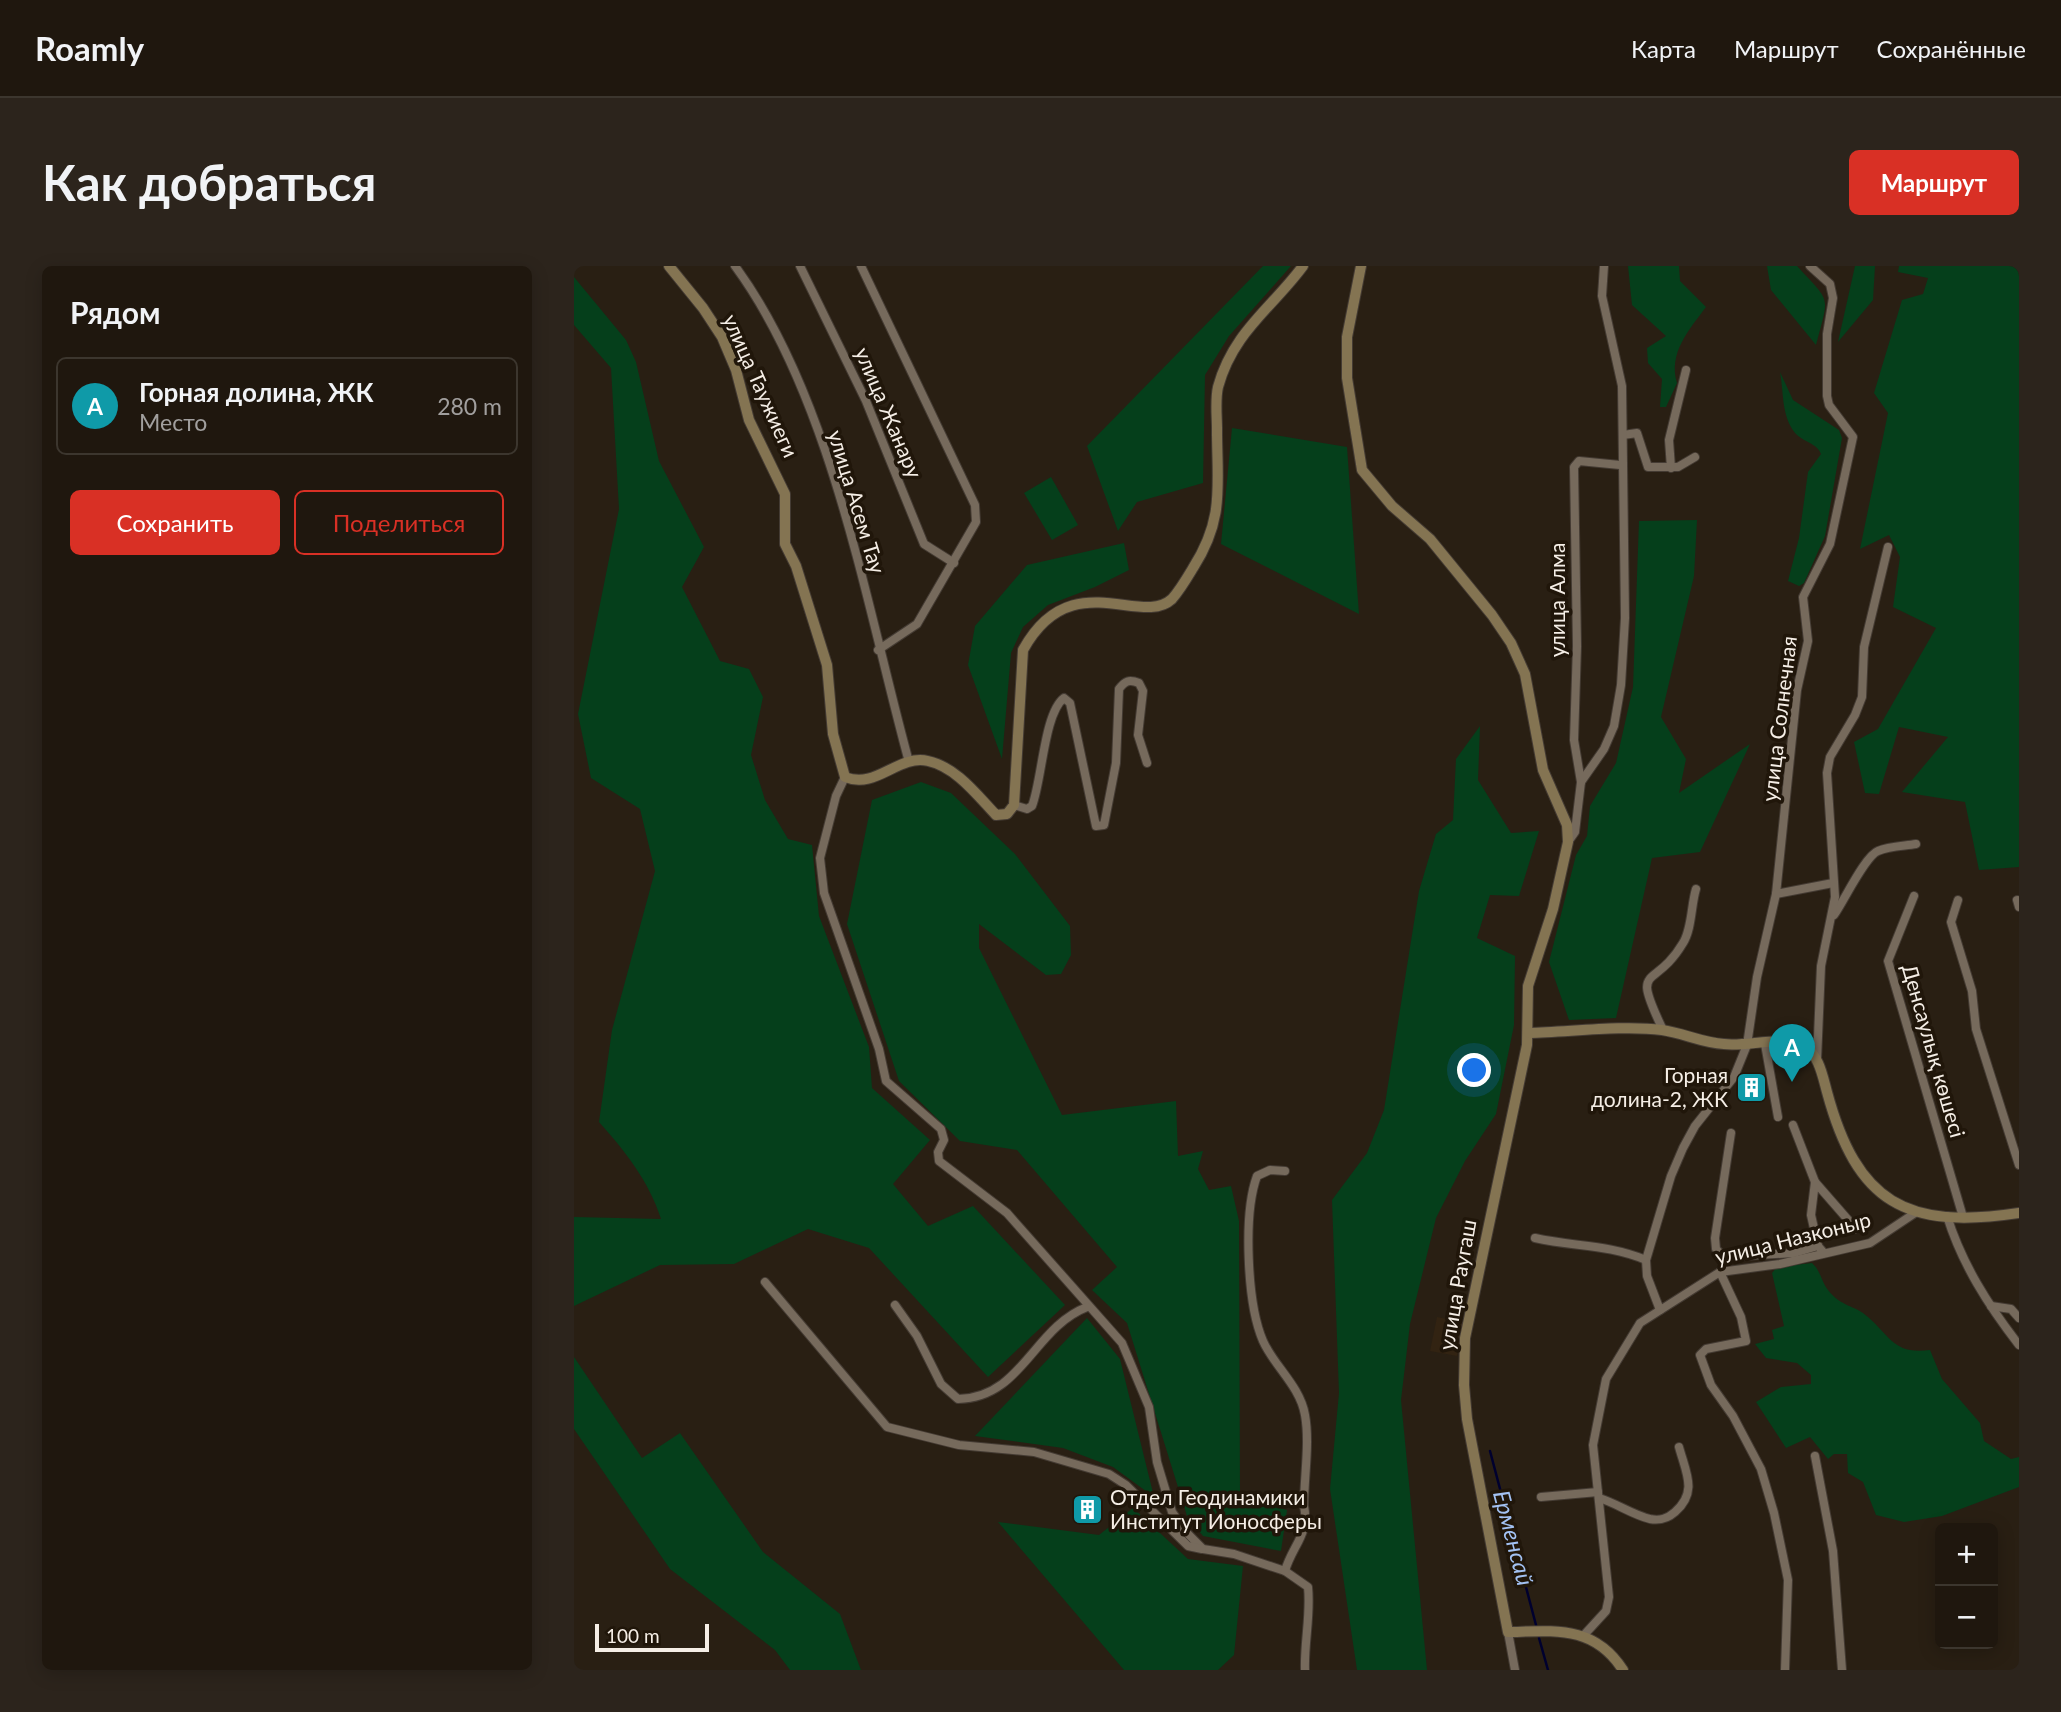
<!DOCTYPE html>
<html lang="ru">
<meta charset="utf-8">
<style>
body{margin:0;font-family:Lato,sans-serif;background:#2c241c;color:#f1f3f6}
.controls{position:absolute;right:21px;bottom:21px;display:grid;overflow:hidden;border-radius:10px;box-shadow:0 4px 18px #0003}
.controls button{width:63px;height:63px;display:grid;place-items:center;padding:0;border:0;border-bottom:2px solid #3c362e;background:#1f170e;color:#f1f3f6;font:35px sans-serif}
.scale{position:absolute;left:21px;bottom:18px;width:114px;box-sizing:border-box;padding-left:7px;border:4px solid #f5eee6;border-top:0;font-size:19px;line-height:24px;white-space:nowrap;color:#f5eee6;-webkit-text-stroke:5px #20160a;paint-order:stroke}
.you{position:absolute;left:901px;top:805px;width:24px;height:24px;margin:-18px;border:5px solid #fff;border-radius:50%;background:#1a73e8;box-shadow:0 0 0 10px #1a73e833}
.badge{display:grid;place-items:center;width:46px;height:46px;border-radius:50%;background:#d93025;color:#fff;font-size:23px;font-weight:700}
.pin{position:absolute;translate:-50% -58px;filter:drop-shadow(0 2px 4px #0008)}
.pin::after{content:'';position:absolute;top:37px;width:24px;height:21px;background:inherit;clip-path:polygon(0 0,100% 0,50% 100%)}
.list{margin:0;padding:0;list-style:none}
h2{display:flex;justify-content:space-between;align-items:center;height:91px;margin:0;padding:0 28px;font-size:30px}
h2 small{font-size:23px;font-weight:400;color:#a19f9e}
.list li{display:grid;grid-template-columns:46px 1fr auto;gap:21px;align-items:center;box-sizing:border-box;height:98px;margin:0 14px 14px;padding:0 14px;border:2px solid #3c362e;border-radius:10px}
.list b{display:block;font-size:26px;white-space:nowrap}
.list p{margin:0;font-size:23px;white-space:nowrap;color:#a19f9e}
.list em{font-size:23px;font-style:normal;color:#a19f9e}
.actions{display:flex;gap:14px;padding:21px 28px}
.actions a{flex:1;padding:16px 0;border:2px solid #d93025;border-radius:10px;text-align:center;font-size:24px;color:#d93025}
.actions .main{background:#d93025;color:#fff}
.map{position:relative;flex:none;width:1445px;height:1404px;overflow:hidden;border-radius:10px}
header{display:flex;align-items:center;gap:42px;box-sizing:border-box;height:98px;padding:0 35px;background:#1f170e;border-bottom:2px solid #3c362e}
header strong{font-size:33px}
nav{display:flex;gap:38px;margin-inline-start:auto;font-size:24px}
.intro{display:flex;align-items:center;justify-content:space-between;box-sizing:border-box;height:168px;padding:0 42px}
h1{margin:0;font-size:49px}
.button{padding:18px 32px;border-radius:10px;background:#d93025;color:#fff;font-size:24px;font-weight:700}
main{display:flex;gap:42px;padding:0 42px}
aside{flex:1;background:#1f170e;border-radius:10px;box-shadow:0 4px 18px #0003}
.map>svg:first-child{display:block}
.built{fill:#322312}
.green{fill:#053f1b}
.lines{fill:none;stroke-linecap:round;stroke-linejoin:round}
.stream{stroke:#00002e;stroke-width:2.5}
.street-casing{stroke:#443b33;stroke-width:10}
.secondary-casing{stroke:#443b33;stroke-width:12}
.street{stroke:#766a5c;stroke-width:8}
.secondary{stroke:#847452;stroke-width:10}
.labels{text-anchor:middle;stroke-width:7;stroke-linejoin:round;paint-order:stroke}
.street-label{font-size:21px;fill:#f5eee6;stroke:#20160a}
.poi-label{font-size:21px;fill:#f5eee6;stroke:#20160a;text-anchor:end}
.water-label{font-size:23px;font-style:italic;fill:#a3c2f3;stroke:#20160a}
</style>
<header>
<strong>Roamly</strong>
<nav><a>Карта</a><a>Маршрут</a><a>Сохранённые</a></nav>
</header>
<div class="intro"><h1>Как добраться</h1><a class="button">Маршрут</a></div>
<main>
<aside>
<h2>Рядом<small></small></h2>
<ul class="list">
<li><span class="badge" style="background:#0f9aa8">A</span><div><b>Горная долина, ЖК</b><p>Место</p></div><em>280 m</em></li>
</ul>
<div class="actions"><a class="main">Сохранить</a><a>Поделиться</a></div>
</aside>
<div class="map">
<svg width="1445" height="1404" viewBox="0 0 1445 1404">
<rect width="100%" height="100%" fill="#291f13"/>
<!-- built -->
<path class="built" d="M863 1051 889 1056 883 1090 856 1085Z"/>
<!-- green -->
<g class="green">
<path d="M689 0H717L655 70 631 109 629 217 563 236 544 265 513 180Z"/>
<path d="M1054 0H1105L1106 15 1132 41C1115 64 1094 87 1103 117L1092 141H1086L1088 113 1074 97 1073 82 1092 70 1058 39Z"/>
<path d="M1193 0H1223C1258 38 1255 28 1242 79L1197 24Z"/>
<path d="M1281 0H1301L1299 34 1264 76Z"/>
<path d="M1325 0H1443L1445 3V601L1405 604 1391 536 1328 526 1374 471 1325 461 1305 528 1291 527 1280 476 1304 463 1362 362 1319 341 1326 291 1315 269 1286 283 1314 147 1300 127 1328 34 1349 28 1354 12 1324 6Z"/>
<path d="M0 11 52 74 62 96 85 195 130 281 108 321 146 395 175 403 189 431 177 489 191 534 214 573 238 579 245 650 295 781 298 822 356 874 319 918 354 960 399 940 491 1039 414 1111 295 982 234 963 160 998 86 999 0 1040V951L87 953C75 915 51 885 25 856L38 764 81 605 66 543 17 512 4 448 45 243 37 102 0 59Z"/>
<path d="M1206 106 1219 134 1265 164 1268 172 1251 270 1230 317 1225 320 1214 315 1225 272 1234 206 1247 188C1243 177 1229 176 1221 167 1207 149 1210 127 1206 106Z"/>
<path d="M658 162 773 181 785 348 647 278Z"/>
<path d="M477 211 504 259 478 274 450 227Z"/>
<path d="M1123 254 1120 310 1087 451 1112 493 1105 527 1176 478 1126 586 1078 592 1042 752 995 754 975 696 1002 589 1013 570 1016 540 1042 497 1059 421 1065 255Z"/>
<path d="M550 277 555 304 521 321 474 339 449 361 437 387 428 493 394 399 401 360 453 299Z"/>
<path d="M906 460 904 514 937 567 965 565 945 630 916 629 903 672 941 690 940 759 922 848 891 895 862 952 836 1058 827 1134 853 1404H783L756 1223 765 1127 758 934 793 887 810 844 845 625 862 568 879 554 882 493Z"/>
<path d="M347 516 377 527 441 588 496 660 497 689 487 708 472 709 405 658V682L488 849 602 835 604 890 629 885 624 903 635 924 657 920 665 955 666 1232 713 1244 707 1285 629 1270 613 1250 553 1057 518 1024 543 1001 443 884 386 875 325 815 273 658 298 534Z"/>
<path d="M1238 997C1247 1005 1247 1015 1254 1024 1267 1041 1281 1039 1294 1051 1316 1070 1320 1089 1356 1084L1368 1113 1406 1157 1410 1175 1437 1193 1445 1191V1221L1368 1250 1330 1256 1302 1249 1289 1216 1274 1207 1273 1188H1260L1254 1193 1236 1171 1212 1182 1182 1136 1207 1121 1237 1118V1109L1223 1097 1192 1092 1181 1078 1200 1073 1198 1064 1210 1060 1198 1007 1203 1001Z"/>
<path d="M513 1052 546 1093 580 1231 539 1201 489 1182 401 1170Z"/>
<path d="M0 1091 68 1192 106 1167 189 1286 266 1348 287 1404H216L201 1384 96 1303 0 1163Z"/>
<path d="M559 1242 614 1293 669 1300 660 1389 644 1404H550L424 1256 525 1269Z"/>
</g>
<g class="lines">
<!-- stream -->
<g class="stream">
<path d="M916 1185 962 1359"/>
<path d="M965 1372 974 1404"/>
</g>
<defs>
<g id="street">
<path d="M161 0C258 132 292 339 335 496"/>
<path d="M226 0 292 135 350 278 380 297"/>
<path d="M287 0 401 239 402 256 343 358 304 384"/>
<path d="M1236 0 1256 18 1259 32 1253 68V130L1255 139 1279 171 1256 278 1229 331 1234 375 1223 424 1202 628 1259 617"/>
<path d="M1049 169 1063 167 1074 201H1104L1121 191"/>
<path d="M1097 202 1095 174 1112 104"/>
<path d="M271 511 262 530 246 592 250 627 305 783 312 815 367 863 370 874 364 886 365 895 433 947 548 1077 575 1141 583 1196 598 1246 613 1267 629 1283 660 1288 711 1305 734 1321C737 1349 730 1376 731 1404"/>
<path d="M1007 516 1000 474 1003 380 1000 201 1005 195 1046 199"/>
<path d="M440 539 453 543 458 540C468 515 470 447 490 432L496 437 522 560 530 559 542 497 545 423C551 415 555 413 565 417L569 425 564 469 573 497"/>
<path d="M994 576 1001 566 1007 516 1030 483 1040 460 1047 419 1051 352 1048 120 1028 30 1030 0"/>
<path d="M1340 630 1314 695 1389 951"/>
<path d="M1384 634 1377 656 1398 725 1402 763 1445 899"/>
<path d="M1443 634 1445 641"/>
<path d="M1260 649C1270 635 1291 590 1304 585 1315 580 1330 580 1342 578"/>
<path d="M1089 764C1056 695 1080 726 1109 677 1118 663 1117 639 1122 623"/>
<path d="M1191 778 1204 851"/>
<path d="M1243 794 1247 700 1261 631 1253 507 1256 491 1281 449 1288 431 1290 381 1314 281"/>
<path d="M1219 859 1241 916"/>
<path d="M1157 867 1141 972 1142 983 1150 991 1220 987 1244 980 1250 987"/>
<path d="M711 905 696 904 683 910C669 948 673 1038 689 1075 700 1100 726 1120 731 1149 736 1177 730 1211 730 1240 736 1268 718 1280 711 1305"/>
<path d="M1373 950C1388 998 1414 1039 1445 1079"/>
<path d="M961 972C1001 981 1033 978 1072 994"/>
<path d="M1244 980 1237 949 1241 916 1282 963"/>
<path d="M1146 1006 1167 1051 1172 1075 1132 1083 1126 1089 1137 1119 1159 1150 1187 1203 1200 1247 1214 1314 1211 1404"/>
<path d="M191 1016 313 1161 385 1179 460 1186 535 1208 552 1219 614 1280 628 1283"/>
<path d="M321 1039 343 1070 367 1118 384 1133C448 1132 459 1062 513 1041"/>
<path d="M1417 1040 1437 1043 1445 1052"/>
<path d="M1086 1044 1073 1010 1072 994 1097 910 1109 882 1121 860 1160 811 1173 779 1183 711 1202 628"/>
<path d="M1241 1190 1259 1285 1268 1404"/>
<path d="M967 1231 1024 1226"/>
<path d="M1025 1232C1042 1237 1059 1249 1076 1253 1086 1255 1093 1253 1101 1246 1124 1226 1112 1207 1105 1181"/>
<path d="M934 1366 941 1404"/>
<path d="M1010 1369 1032 1345 1035 1331 1019 1179 1032 1113 1066 1057 1146 1006 1206 998 1296 977 1341 947"/>
</g>
<g id="secondary">
<path d="M95 0 129 42 148 71 162 104 175 154 211 228V278L222 300 253 399 259 468 271 511C302 524 324 488 354 495 382 501 403 529 422 549L433 548 440 539 449 384C497 297 567 362 598 333 606 324 613 312 619 302 651 252 643 220 643 163 643 150 641 134 644 121 659 66 698 42 729 0"/>
<path d="M787 0 773 71V112L788 204 818 240 856 273 918 349 937 377 951 408 969 504 993 559 994 576 979 643 954 720 953 779 891 1072 890 1119 893 1153 934 1366C981 1365 1020 1359 1049 1404"/>
<path d="M955 767C996 766 1049 759 1088 764 1109 767 1129 777 1150 778 1174 781 1207 769 1229 780 1245 787 1249 812 1253 826 1283 937 1332 964 1445 947"/>
</g>
</defs>
<!-- street casing -->
<use href="#street" class="street-casing"/>
<!-- secondary casing -->
<use href="#secondary" class="secondary-casing"/>
<!-- street -->
<use href="#street" class="street"/>
<!-- secondary -->
<use href="#secondary" class="secondary"/>
</g>
<!-- icons -->
<defs>
<symbol id="building-square" viewBox="-11 -11 22 22"><rect x="-9" y="-9" width="18" height="18" rx="4" fill="#0f9aa8" stroke="#20160a"/><path d="M-4-6H4V6H1V3H-1V6H-4ZM-2.5-4.3h1.7v1.8h-1.7ZM.8-4.3h1.7v1.8H.8ZM-2.5-1h1.7V.8h-1.7ZM.8-1h1.7V.8H.8Z" fill="#fff"/></symbol>
</defs>
<g fill-rule="evenodd">
<use href="#building-square" x="1160" y="804" width="35" height="35"/>
<use href="#building-square" x="496" y="1226" width="35" height="35"/>
</g>
<g class="labels">
<!-- street labels -->
<g class="street-label">
<text transform="translate(186 120) rotate(66)" y="7">улица Таужиеги</text>
<text transform="translate(314 147) rotate(67)" y="7">улица Жанару</text>
<text transform="translate(282 236) rotate(73)" y="7">улица Асем Тау</text>
<text transform="translate(984 334) rotate(-90)" y="7">улица Алма</text>
<text transform="translate(1206 453) rotate(-83)" y="7">улица Солнечная</text>
<text transform="translate(1359 785) rotate(74)" y="7">Денсаулық көшесі</text>
<text transform="translate(1219 973) rotate(-14)" y="7">улица Назконыр</text>
<text transform="translate(884 1019) rotate(-80)" y="7">улица Раугаш</text>
</g>
<!-- poi labels -->
<g class="poi-label">
<text x="1154" y="817">Горная<tspan x="1154" dy="24">долина-2, ЖК</tspan></text>
<text x="536" y="1239" text-anchor="start">Отдел Геодинамики<tspan x="536" dy="24">Институт Ионосферы</tspan></text>
</g>
<!-- water labels -->
<g class="water-label">
<text transform="translate(939 1272) rotate(75)" y="8">Ерменсай</text>
</g>
</g>
</svg>
<div class="controls">
<button>+</button>
<button>−</button>
</div>
<div class="scale">100 m</div>
<div class="you"></div>
<div class="pin badge" style="left:1218px;top:816px;background:#0f9aa8">A</div>
</div>
</main>
